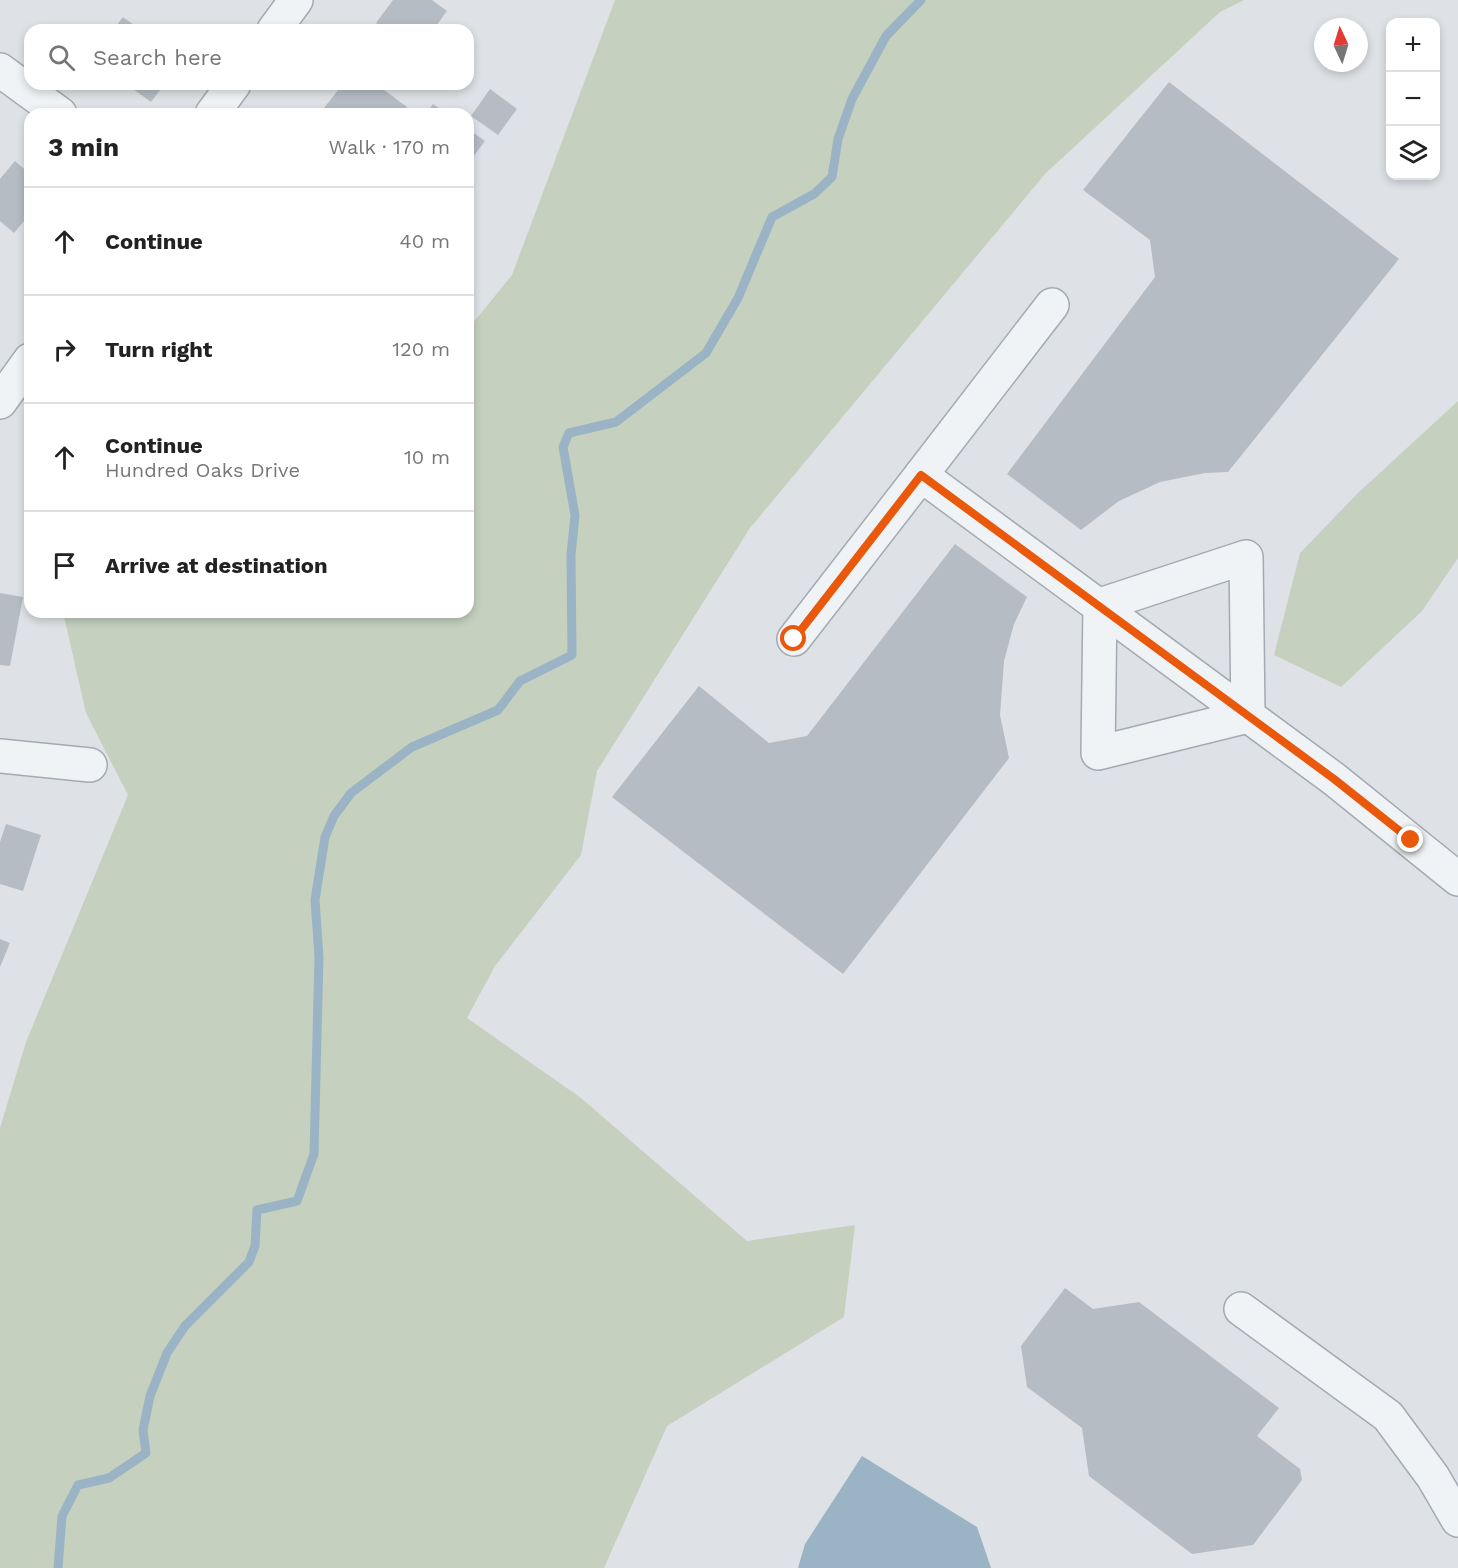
<!DOCTYPE html>
<meta charset="utf-8">
<style>
body{margin:0;font-family:"Work Sans",sans-serif;background:#f2f2f2;color:#222}
.controls{position:absolute;right:18px;top:18px;display:grid;overflow:hidden;border-radius:12px;box-shadow:0 3px 9px #0003}
.controls button{width:54px;height:54px;display:grid;place-items:center;padding:0;border:0;border-bottom:2px solid #e0e0e0;background:#fff;color:#222;font:30px sans-serif}
.compass{position:absolute;left:1314px;top:18px;width:54px;height:54px;border-radius:50%;background:#fff;box-shadow:0 3px 9px #0003;rotate:356deg}
.stop{position:absolute;width:18px;height:18px;margin:-14px;border:4px solid #ea580c;border-radius:50%;background:#fff}
.stop.end{background:#ea580c;border-color:#fff;box-shadow:0 2px 6px #0008}
.list{margin:0;padding:0;list-style:none}
h2{display:flex;justify-content:space-between;align-items:center;height:78px;margin:0;padding:0 24px;font-size:26px}
h2 small{font-size:20px;font-weight:400;color:#767676}
.list li{display:grid;grid-template-columns:39px 1fr auto;gap:18px;align-items:center;box-sizing:border-box;height:108px;padding:0 24px;border-top:2px solid #e0e0e0}
.list b{display:block;font-size:22px;white-space:nowrap}
.list p{margin:0;font-size:20px;white-space:nowrap;color:#767676}
.list em{font-size:20px;font-style:normal;color:#767676}
.icon{flex:none;width:33px;height:33px;fill:none;stroke:currentColor;stroke-width:2;stroke-linecap:round;stroke-linejoin:round}
.map{position:relative;flex:none;width:1458px;height:1568px;overflow:hidden}
.search{position:absolute;background:#fff;box-shadow:0 3px 9px #0003;left:24px;top:24px;width:450px;height:66px;display:flex;align-items:center;gap:15px;box-sizing:border-box;padding:0 21px;border-radius:18px;color:#767676;font-size:22px}
.panel{position:absolute;background:#fff;box-shadow:0 3px 9px #0003;left:24px;top:108px;width:450px;height:510px;border-radius:18px}
.map>svg:first-child{display:block}
.green{fill:#c5d0bf}
.water{fill:#9ab4c5}
.lines{fill:none;stroke-linecap:round;stroke-linejoin:round}
.stream{stroke:#9ab4c5;stroke-width:9}
.building{fill:#b5bcc3}
.minor-casing{stroke:#a4aab1;stroke-width:36}
.minor{stroke:#f0f3f5;stroke-width:33}
.route{stroke:#ea580c;stroke-width:8}
</style>
<div class="map">
<svg width="1458" height="1568" viewBox="0 0 1458 1568">
<rect width="100%" height="100%" fill="#dee2e7"/>
<!-- green -->
<g class="green">
<path d="M615 0H1244L1220 12 1045 174 750 528 597 771 581 855 495 966 467 1018 581 1098 747 1241 855 1225 844 1317 667 1426 604 1568H0V1128L26 1042 128 795 86 713 63 612H468V329L512 275Z"/>
<path d="M1458 401V558L1422 611 1341 687 1274 655 1300 553 1358 493Z"/>
</g>
<!-- water -->
<path class="water" d="M862 1456 977 1527 991 1568H798L805 1544Z"/>
<g class="lines">
<!-- stream -->
<path class="stream" d="M58 1568 62 1516 78 1485 109 1478 146 1453 143 1430 150 1396 167 1353 185 1326 249 1262 255 1246 257 1210 297 1201 314 1154 319 957 315 900 325 837 334 816 351 793 412 747 498 710 520 681 572 655 571 555 575 515 563 447 569 433 616 422 706 353 738 298 772 217 814 194 832 177 838 139 852 99 886 36 921 0"/>
</g>
<!-- building -->
<g class="building">
<path d="M393 0H432L447 11 433 30H386L376 23Z"/>
<path d="M123 17 141 30H113Z"/>
<path d="M1169 82 1399 259 1228 472 1205 473 1160 482 1119 501 1081 530 1007 474 1155 277 1150 240 1083 190Z"/>
<path d="M126 84H163L164 85 151 102Z"/>
<path d="M332 84H376L407 107 401 114H333L324 108 339 89Z"/>
<path d="M490 89 517 109 498 135 471 116Z"/>
<path d="M433 104 447 114H426Z"/>
<path d="M468 129 485 141 468 164Z"/>
<path d="M15 161 30 174V214L14 233 0 221V179Z"/>
<path d="M955 544 1027 597 1014 624 1004 661 1000 715 1009 758 843 974 612 797 699 686 769 743 807 736Z"/>
<path d="M0 593 23 597 10 666 0 665Z"/>
<path d="M6 824 41 835 23 891 0 884V842Z"/>
<path d="M0 939 10 943 0 967Z"/>
<path d="M1065 1288 1093 1309 1139 1302 1279 1408 1257 1436 1300 1469 1302 1480 1253 1545 1192 1554 1089 1476 1082 1428 1027 1387 1021 1346Z"/>
</g>
<g class="lines">
<defs>
<g id="minor">
<path d="M274 30 296 0"/>
<path d="M0 70 60 114"/>
<path d="M212 114 234 84"/>
<path d="M0 402 30 360"/>
<path d="M921 475 1052 305"/>
<path d="M1246 557 1248 716 1098 753 1100 605Z"/>
<path d="M794 639 921 475 1334 779 1458 879"/>
<path d="M0 756 90 765"/>
<path d="M1241 1309 1388 1416 1433 1477 1458 1520"/>
</g>
</defs>
<!-- minor casing -->
<use href="#minor" class="minor-casing"/>
<!-- minor -->
<use href="#minor" class="minor"/>
</g>
<g class="lines">
<!-- route -->
<path class="route" d="M794 639 921 475 1334 779 1411 840"/>
</g>
</svg>
<div class="controls">
<button>+</button>
<button>−</button>
<button><svg class="icon" aria-label="layers" viewBox="0 0 24 24"><path d="M12 4l9 5-9 5-9-5zM3 14l9 5 9-5"/></svg></button>
</div>
<svg class="compass" viewBox="-18 -18 36 36"><path d="M0-13l5 13h-10z" fill="#e53935"/><path d="M0 13l5-13h-10z" fill="#767676"/></svg>
<div class="stop" style="left:794px;top:639px"></div>
<div class="stop end" style="left:1411px;top:840px"></div>
<div class="search"><svg class="icon" aria-label="search" viewBox="0 0 24 24"><circle cx="10" cy="10" r="6"/><path d="M15 15l6 6"/></svg>Search here</div>
<section class="panel">
<h2>3 min<small>Walk · 170 m</small></h2>
<ul class="list">
<li><svg class="icon" aria-label="ahead" viewBox="0 0 24 24"><path d="M12 20V5M6 11l6-6 6 6"/></svg><div><b>Continue</b></div><em>40 m</em></li>
<li><svg class="icon" aria-label="right" viewBox="0 0 24 24"><path d="M7 20v-9h11M14 6l5 5-5 5"/></svg><div><b>Turn right</b></div><em>120 m</em></li>
<li><svg class="icon" aria-label="ahead" viewBox="0 0 24 24"><path d="M12 20V5M6 11l6-6 6 6"/></svg><div><b>Continue</b><p>Hundred Oaks Drive</p></div><em>10 m</em></li>
<li><svg class="icon" aria-label="arrive" viewBox="0 0 24 24"><path d="M6 21V4h12l-3 4 3 4H6"/></svg><div><b>Arrive at destination</b></div></li>
</ul>
</section>
</div>
